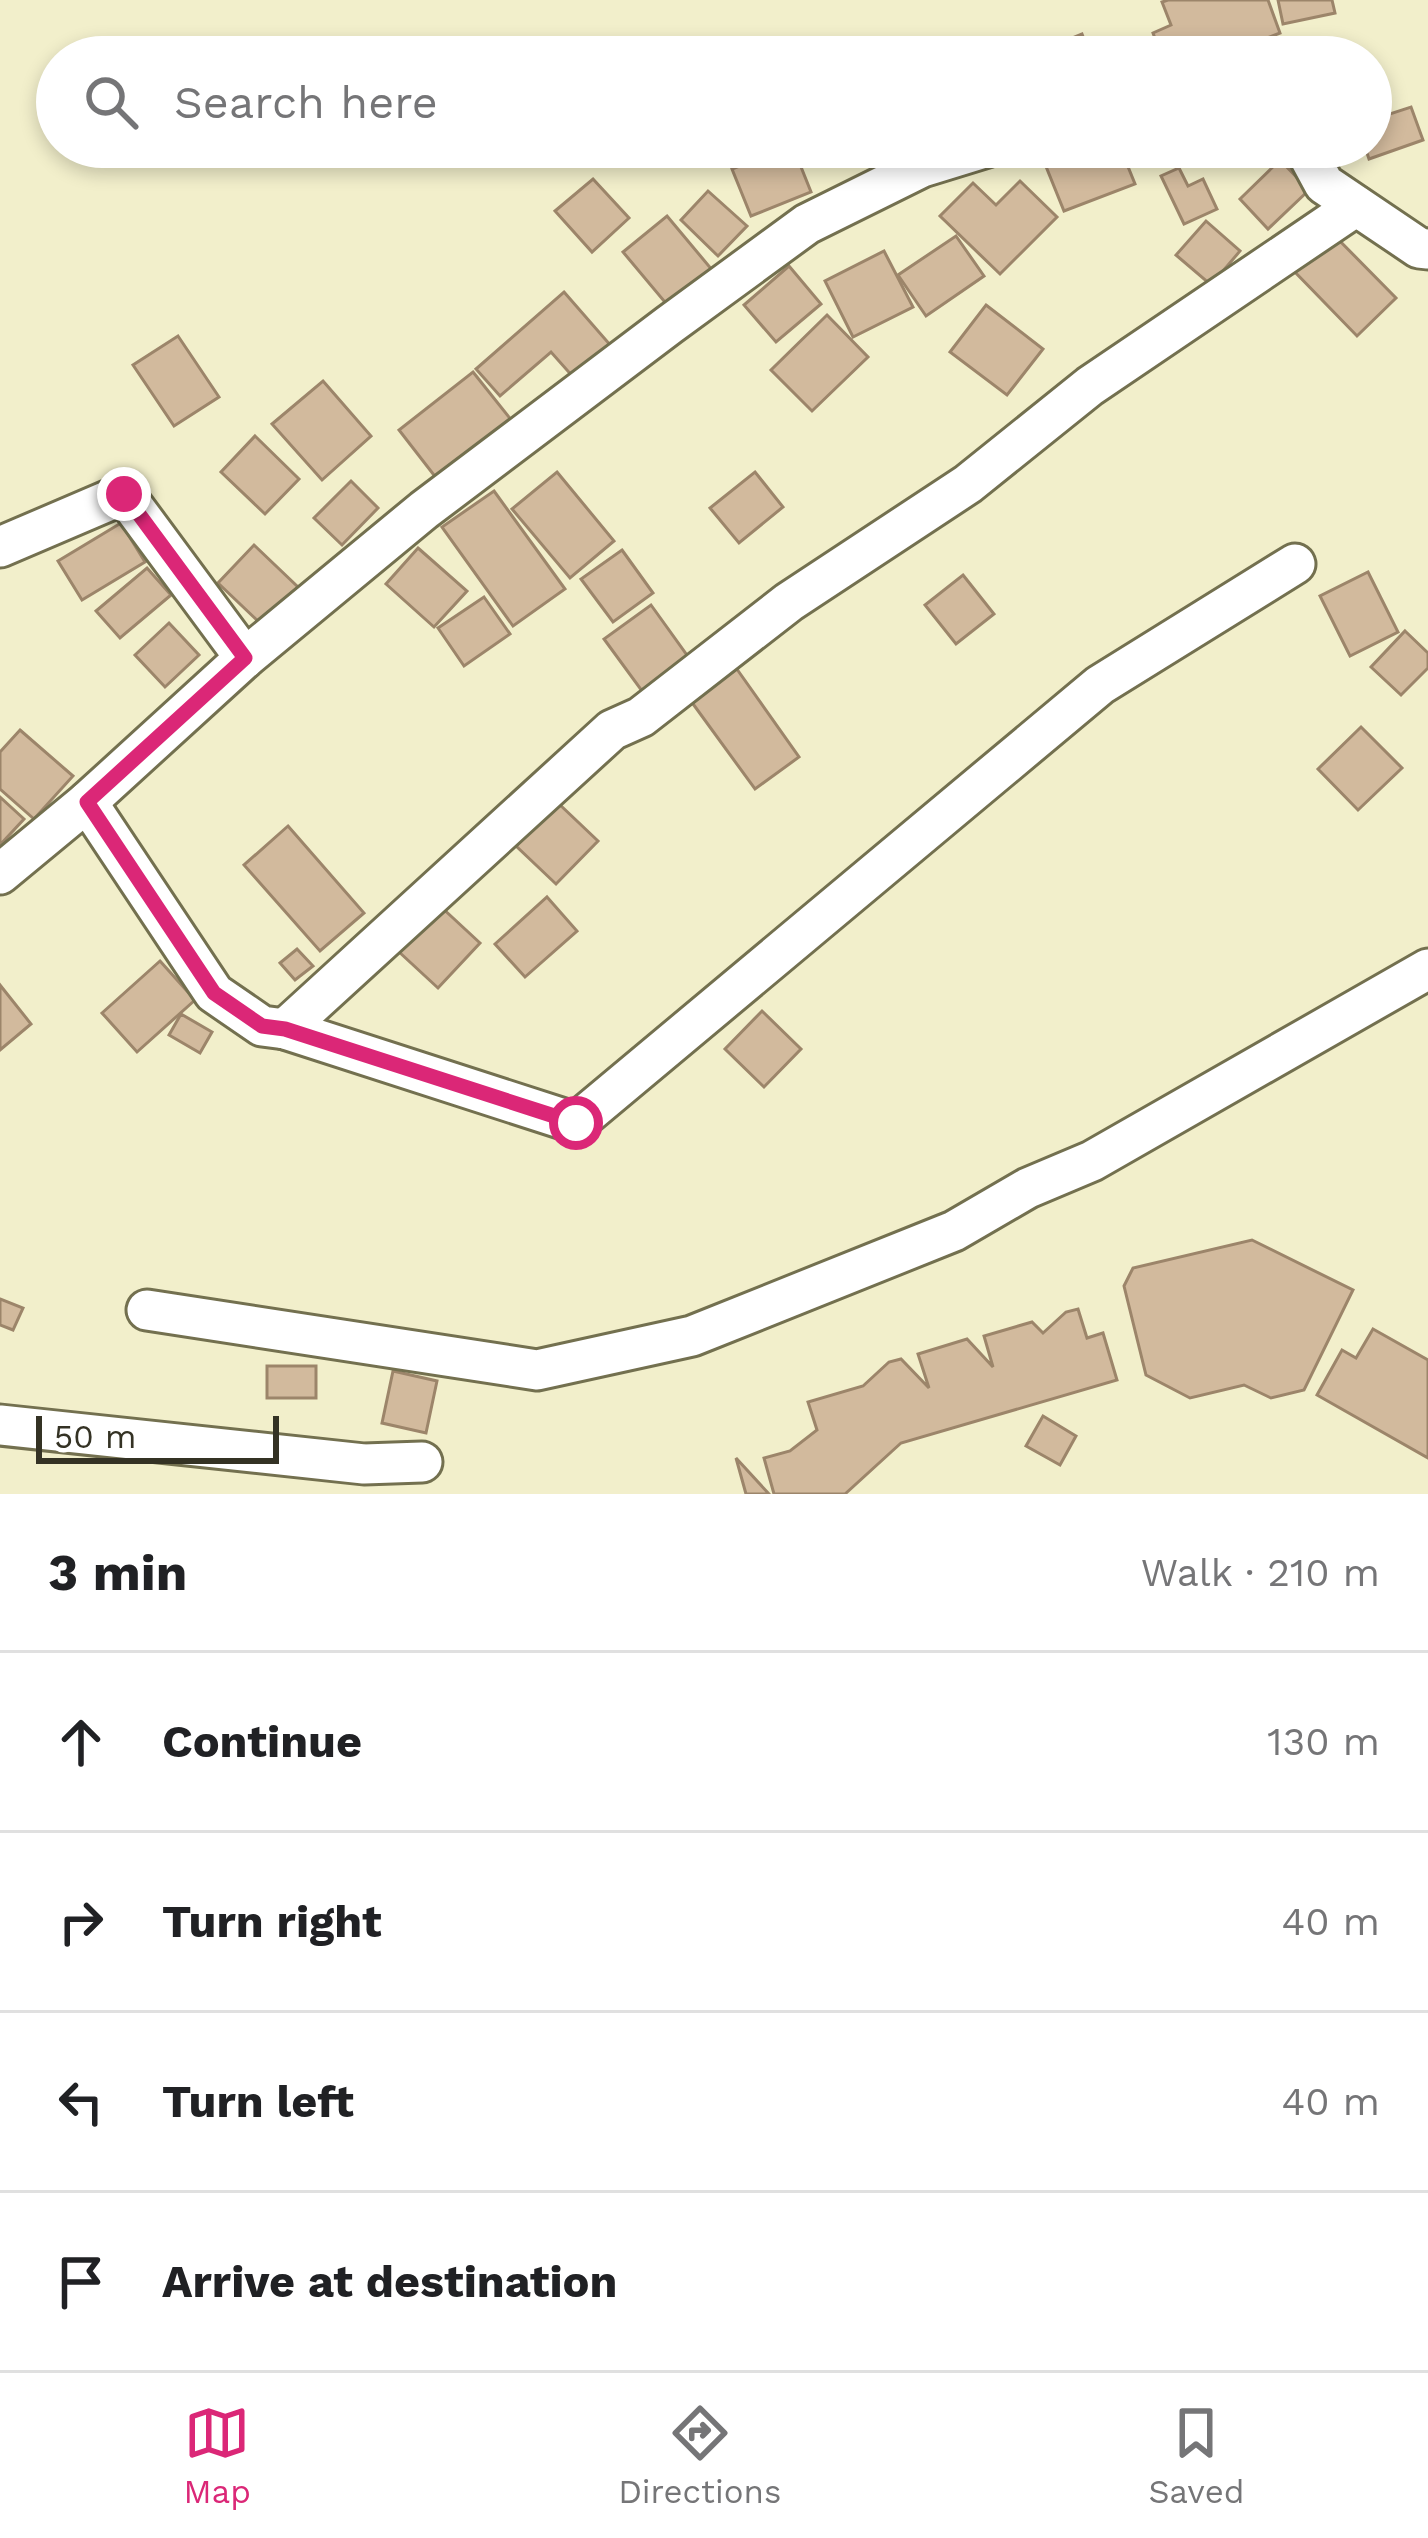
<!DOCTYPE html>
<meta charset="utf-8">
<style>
body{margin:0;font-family:"Work Sans",sans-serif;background:#f2f2f2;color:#202124}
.scale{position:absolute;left:36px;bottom:30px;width:243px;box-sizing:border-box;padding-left:12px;border:6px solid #343224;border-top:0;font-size:33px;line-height:42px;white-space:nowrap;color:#343224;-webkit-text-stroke:9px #fff;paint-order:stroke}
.stop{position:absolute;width:36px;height:36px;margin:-27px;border:9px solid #db2777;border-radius:50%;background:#fff}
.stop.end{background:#db2777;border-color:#fff;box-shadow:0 3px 12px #0008}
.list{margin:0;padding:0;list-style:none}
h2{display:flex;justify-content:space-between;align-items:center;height:156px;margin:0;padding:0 48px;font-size:51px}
h2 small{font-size:39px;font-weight:400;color:#757577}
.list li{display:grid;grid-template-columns:78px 1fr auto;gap:36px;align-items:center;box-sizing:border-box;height:180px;padding:0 48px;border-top:3px solid #e0e0e0}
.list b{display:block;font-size:45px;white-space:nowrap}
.list em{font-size:39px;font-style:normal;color:#757577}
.icon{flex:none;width:66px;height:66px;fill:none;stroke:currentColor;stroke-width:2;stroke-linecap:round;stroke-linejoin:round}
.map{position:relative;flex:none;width:1428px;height:1494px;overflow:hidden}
.search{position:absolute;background:#fff;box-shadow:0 6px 18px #0003;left:36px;right:36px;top:36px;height:132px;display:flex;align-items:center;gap:30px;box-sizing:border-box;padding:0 42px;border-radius:66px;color:#757577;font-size:45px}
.sheet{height:876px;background:#fff}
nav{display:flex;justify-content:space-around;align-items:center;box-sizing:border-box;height:168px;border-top:3px solid #e0e0e0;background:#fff;font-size:33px;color:#757577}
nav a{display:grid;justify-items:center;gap:6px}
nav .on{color:#db2777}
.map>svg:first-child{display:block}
.building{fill:#d2ba9d;stroke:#9c856a;stroke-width:3}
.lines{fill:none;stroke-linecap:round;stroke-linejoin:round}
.minor-casing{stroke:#73704f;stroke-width:45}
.minor{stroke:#fff;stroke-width:39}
.route{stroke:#db2777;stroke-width:15}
</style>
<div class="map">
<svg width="1428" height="1494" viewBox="0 0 1428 1494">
<rect width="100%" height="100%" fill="#f2efcb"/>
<!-- building -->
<g class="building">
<path d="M1168 0H1268L1280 33 1217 57H1162L1153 33 1171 25 1162 2Z"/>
<path d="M1278 0H1332L1335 13 1283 24Z"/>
<path d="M1082 34 1091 57H1037L1036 53Z"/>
<path d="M1411 107 1423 140 1369 159 1365 147H1371V120Z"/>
<path d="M787 147H793L811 192 751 216 732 169Z"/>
<path d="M1074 147H1120L1135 184 1064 211 1043 159Z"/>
<path d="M1280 160 1309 190 1268 229 1240 199Z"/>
<path d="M1179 168 1188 186 1203 179 1217 209 1184 224 1161 176Z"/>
<path d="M593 179 629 218 592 252 555 211Z"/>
<path d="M1020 181 1057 217 1000 274 940 216 973 183 996 205Z"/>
<path d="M708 191 747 226 718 256 681 220Z"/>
<path d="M667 216 713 271 669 307 623 252Z"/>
<path d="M1206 221 1240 251 1211 285 1176 255Z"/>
<path d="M1331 232 1396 298 1357 336 1292 269Z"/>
<path d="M956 236 984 276 926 316 898 275Z"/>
<path d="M884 251 913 307 853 337 825 281Z"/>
<path d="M789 266 821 304 776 342 744 305Z"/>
<path d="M564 292 619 355 582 387 551 352 500 396 476 369Z"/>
<path d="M986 305 1043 349 1007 395 950 352Z"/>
<path d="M827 315 868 357 812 411 771 370Z"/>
<path d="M178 336 219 397 174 426 133 365Z"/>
<path d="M473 372 520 431 437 479 399 430Z"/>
<path d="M323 381 371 436 322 480 272 424Z"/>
<path d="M255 436 299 479 265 514 221 472Z"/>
<path d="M557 472 614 541 570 578 512 509Z"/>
<path d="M755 472 783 507 739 543 710 508Z"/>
<path d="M351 481 378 508 342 545 314 518Z"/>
<path d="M494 491 565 589 513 626 442 527Z"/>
<path d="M121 523 145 562 82 600 58 561Z"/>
<path d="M254 545 298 587 261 624 218 583Z"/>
<path d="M418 548 467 591 434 627 386 584Z"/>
<path d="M622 550 653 593 613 622 581 579Z"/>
<path d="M147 568 171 595 120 638 96 611Z"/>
<path d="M1368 572 1398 632 1350 656 1320 596Z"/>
<path d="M963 575 994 614 956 644 925 605Z"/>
<path d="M484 597 510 634 464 666 438 628Z"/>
<path d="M651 605 689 658 642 691 604 639Z"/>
<path d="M169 623 199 655 165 687 135 655Z"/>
<path d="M1405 631 1428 653V668L1401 695 1371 667Z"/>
<path d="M734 665 799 757 755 789 688 697Z"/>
<path d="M1361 727 1402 768 1358 810 1318 769Z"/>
<path d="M20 730 73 776 34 819 0 789V752Z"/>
<path d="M0 797 24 819 0 845Z"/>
<path d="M558 803 598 841 556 884 516 846Z"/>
<path d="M288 826 364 913 320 951 244 865Z"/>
<path d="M547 897 577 931 525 977 495 944Z"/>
<path d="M439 905 480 943 438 988 398 951Z"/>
<path d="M297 949 313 966 295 980 280 963Z"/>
<path d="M160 961 195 1000 137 1052 102 1013Z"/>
<path d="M0 985 31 1024 0 1050Z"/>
<path d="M762 1011 801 1049 764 1087 725 1049Z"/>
<path d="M181 1014 212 1032 200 1053 169 1035Z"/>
<path d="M1252 1240 1353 1290 1304 1390 1271 1398 1244 1385 1190 1398 1146 1375 1124 1286 1133 1268Z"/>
<path d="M0 1299 23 1308 13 1330 0 1325Z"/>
<path d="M1078 1309 1087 1338 1103 1333 1117 1380 901 1443 845 1494H774L764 1458 790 1451 817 1430 808 1402 863 1386 889 1362 901 1359 929 1388 918 1354 967 1339 993 1367 984 1336 1032 1322 1043 1333 1066 1312Z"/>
<path d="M1373 1329 1428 1360V1458L1317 1395 1342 1350 1356 1358Z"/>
<rect x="267" y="1366" width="49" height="32"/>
<path d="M393 1371 437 1381 426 1433 382 1423Z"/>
<path d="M1043 1416 1076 1436 1060 1465 1026 1446Z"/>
<path d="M736 1458 769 1494H746Z"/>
</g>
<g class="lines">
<defs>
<g id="minor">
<path d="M1304 147 1324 184 1419 248 1428 249"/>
<path d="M0 547 124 494 245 658"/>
<path d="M87 802 214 993 262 1026 285 1029 576 1123 1100 685 1295 564"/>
<path d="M0 874 87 802 245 658 424 510 669 325 807 224 922 167 987 147"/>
<path d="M285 1029 612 730 641 717 789 602 968 484 1090 386 1356 206"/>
<path d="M147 1310 537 1370 692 1336 954 1231 1028 1188 1092 1161 1428 969"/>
<path d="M0 1425 364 1464 422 1462"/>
</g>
</defs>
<!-- minor casing -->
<use href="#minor" class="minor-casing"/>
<!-- minor -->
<use href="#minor" class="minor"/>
</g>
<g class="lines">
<!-- route -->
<path class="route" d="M124 494 245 658 87 802 214 993 262 1026 285 1029 576 1123"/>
</g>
</svg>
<div class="scale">50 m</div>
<div class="stop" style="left:576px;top:1123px"></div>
<div class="stop end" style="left:124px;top:494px"></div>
<div class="search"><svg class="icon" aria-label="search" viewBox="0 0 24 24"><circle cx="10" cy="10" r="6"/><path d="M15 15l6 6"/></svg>Search here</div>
</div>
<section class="sheet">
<h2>3 min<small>Walk · 210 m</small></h2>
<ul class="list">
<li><svg class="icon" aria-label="ahead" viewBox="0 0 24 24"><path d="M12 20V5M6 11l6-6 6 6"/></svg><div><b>Continue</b></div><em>130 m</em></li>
<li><svg class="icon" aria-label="right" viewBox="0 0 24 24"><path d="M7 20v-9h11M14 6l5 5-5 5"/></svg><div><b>Turn right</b></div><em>40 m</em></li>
<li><svg class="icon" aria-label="left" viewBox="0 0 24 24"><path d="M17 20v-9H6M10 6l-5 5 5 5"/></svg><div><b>Turn left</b></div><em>40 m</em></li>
<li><svg class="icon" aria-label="arrive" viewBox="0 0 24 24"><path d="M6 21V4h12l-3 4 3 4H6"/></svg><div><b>Arrive at destination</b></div></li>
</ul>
</section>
<nav>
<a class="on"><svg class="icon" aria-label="map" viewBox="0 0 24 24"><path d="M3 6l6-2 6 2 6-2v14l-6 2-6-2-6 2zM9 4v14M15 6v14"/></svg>Map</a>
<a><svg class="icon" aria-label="directions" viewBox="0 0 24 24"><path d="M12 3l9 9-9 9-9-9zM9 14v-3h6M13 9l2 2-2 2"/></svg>Directions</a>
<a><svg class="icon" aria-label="saved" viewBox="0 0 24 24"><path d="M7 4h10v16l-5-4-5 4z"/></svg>Saved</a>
</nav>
